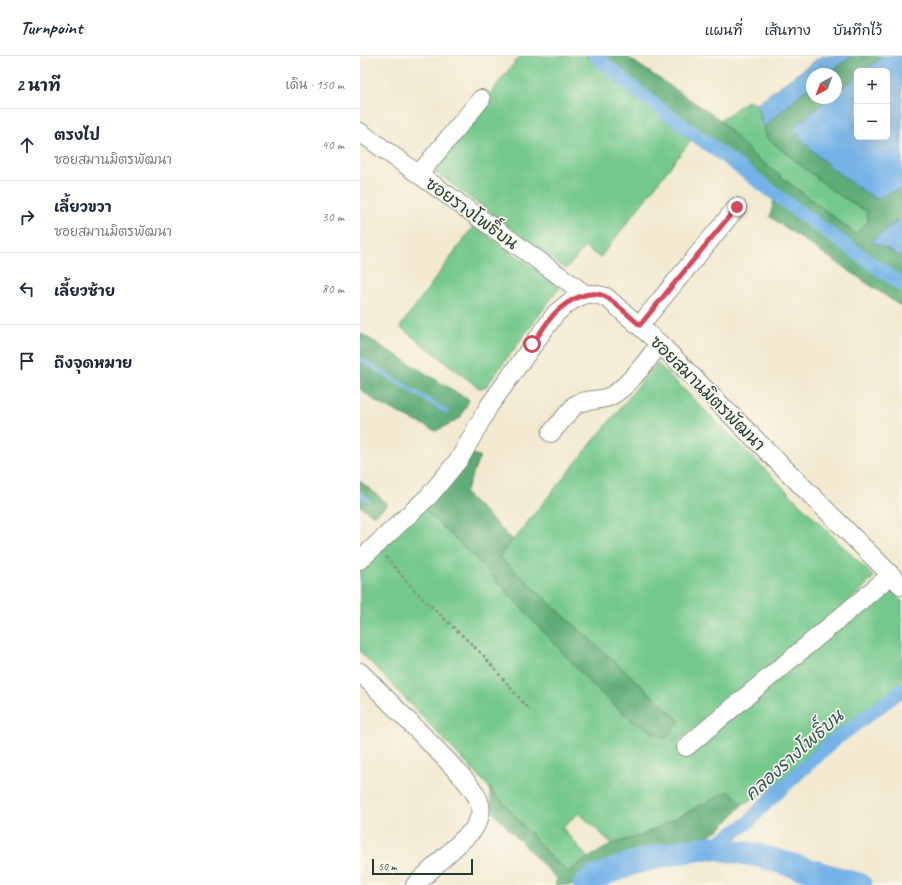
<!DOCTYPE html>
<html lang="th">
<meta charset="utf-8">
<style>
body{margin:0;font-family:Caveat,"Playpen Sans Thai",sans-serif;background:#f6f6f7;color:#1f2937}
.controls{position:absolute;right:12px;top:12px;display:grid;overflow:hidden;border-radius:6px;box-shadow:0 4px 16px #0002}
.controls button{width:36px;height:36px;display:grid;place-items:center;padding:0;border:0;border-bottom:1px solid #e0e1e3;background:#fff;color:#1f2937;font:20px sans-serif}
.compass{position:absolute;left:446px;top:12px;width:36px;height:36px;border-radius:50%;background:#fff;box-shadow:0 4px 16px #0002;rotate:221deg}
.scale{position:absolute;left:12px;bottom:10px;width:101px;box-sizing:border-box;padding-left:4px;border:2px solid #1f3d34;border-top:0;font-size:11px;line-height:14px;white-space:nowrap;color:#1f3d34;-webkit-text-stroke:3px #fbf7ec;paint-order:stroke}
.stop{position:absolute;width:12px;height:12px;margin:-9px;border:3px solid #d1495b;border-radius:50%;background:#fff}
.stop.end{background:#d1495b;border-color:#fff;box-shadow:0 1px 4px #0008}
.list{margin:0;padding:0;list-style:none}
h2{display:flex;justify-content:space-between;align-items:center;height:52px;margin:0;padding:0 16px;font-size:17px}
h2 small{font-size:13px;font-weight:400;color:#747a83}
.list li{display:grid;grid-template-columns:26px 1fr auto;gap:12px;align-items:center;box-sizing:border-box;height:72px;padding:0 16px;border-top:1px solid #e0e1e3}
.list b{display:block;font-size:15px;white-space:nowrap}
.list p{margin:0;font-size:13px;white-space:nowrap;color:#747a83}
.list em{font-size:13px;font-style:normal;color:#747a83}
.icon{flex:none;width:22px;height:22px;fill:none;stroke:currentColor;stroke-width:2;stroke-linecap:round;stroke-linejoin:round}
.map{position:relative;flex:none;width:542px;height:829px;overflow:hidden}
header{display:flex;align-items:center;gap:24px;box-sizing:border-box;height:56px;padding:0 20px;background:#fff;border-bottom:1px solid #e0e1e3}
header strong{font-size:19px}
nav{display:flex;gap:22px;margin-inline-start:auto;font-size:14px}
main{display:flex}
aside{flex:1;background:#fff}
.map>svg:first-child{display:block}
.green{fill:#73c88b;stroke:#498260}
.forest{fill:#5eac77;stroke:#3e7456}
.water{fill:#75b2e7;stroke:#4a788e}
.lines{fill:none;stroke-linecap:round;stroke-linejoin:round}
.stream{stroke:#75b2e7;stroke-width:4}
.canal{stroke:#75b2e7;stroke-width:14}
.river{stroke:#75b2e7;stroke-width:24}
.minor-casing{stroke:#889382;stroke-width:20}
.path{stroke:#889382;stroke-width:2.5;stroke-dasharray:3 3;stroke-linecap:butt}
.minor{stroke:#fff;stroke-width:18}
.route{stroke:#d1495b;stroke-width:5}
.labels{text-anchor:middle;stroke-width:3.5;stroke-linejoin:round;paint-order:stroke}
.street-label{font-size:17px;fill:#1f3d34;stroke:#fbf7ec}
.water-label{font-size:18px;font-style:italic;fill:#345a61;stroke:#fbf7ec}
</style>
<header>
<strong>Turnpoint</strong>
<nav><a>แผนที่</a><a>เส้นทาง</a><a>บันทึกไว้</a></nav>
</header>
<main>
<aside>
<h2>2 นาที<small>เดิน · 150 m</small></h2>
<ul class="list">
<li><svg class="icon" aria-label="ahead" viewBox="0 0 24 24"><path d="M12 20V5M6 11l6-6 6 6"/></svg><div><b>ตรงไป</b><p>ซอยสมานมิตรพัฒนา</p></div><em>40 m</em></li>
<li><svg class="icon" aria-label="right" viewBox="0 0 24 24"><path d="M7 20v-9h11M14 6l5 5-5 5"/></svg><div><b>เลี้ยวขวา</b><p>ซอยสมานมิตรพัฒนา</p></div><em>30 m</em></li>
<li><svg class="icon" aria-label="left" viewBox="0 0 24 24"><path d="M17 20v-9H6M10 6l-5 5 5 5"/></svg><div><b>เลี้ยวซ้าย</b></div><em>80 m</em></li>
<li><svg class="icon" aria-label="arrive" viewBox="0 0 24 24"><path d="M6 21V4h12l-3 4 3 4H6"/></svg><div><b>ถึงจุดหมาย</b></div></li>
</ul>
</aside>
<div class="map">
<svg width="542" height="829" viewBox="0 0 542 829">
<rect width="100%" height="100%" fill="#fbf7ec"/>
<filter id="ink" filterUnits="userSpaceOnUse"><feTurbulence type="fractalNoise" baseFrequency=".025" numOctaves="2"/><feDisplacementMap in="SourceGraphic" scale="8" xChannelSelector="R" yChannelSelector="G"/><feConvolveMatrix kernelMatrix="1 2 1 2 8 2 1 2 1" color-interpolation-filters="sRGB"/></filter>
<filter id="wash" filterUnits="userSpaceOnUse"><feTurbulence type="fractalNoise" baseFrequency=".012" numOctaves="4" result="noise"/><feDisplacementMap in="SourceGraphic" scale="16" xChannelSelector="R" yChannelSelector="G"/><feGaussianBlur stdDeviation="0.9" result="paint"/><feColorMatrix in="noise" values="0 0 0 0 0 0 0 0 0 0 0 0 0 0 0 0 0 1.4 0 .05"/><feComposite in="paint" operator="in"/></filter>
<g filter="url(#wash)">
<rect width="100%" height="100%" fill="#f2e9d0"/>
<!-- green -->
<g class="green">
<path d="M160 0H225L331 84 240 202 225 191 206 213 70 112Z"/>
<path d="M387 45 396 48 407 82 474 136 506 155 508 165 496 178 393 99 360 64Z"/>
<path d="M114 169 200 231 125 332H119L40 271Z"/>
<path d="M297 307 514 521 485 549 316 687 328 696 529 532 542 545V627L467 681 416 730 383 748 369 735 283 779 252 788 219 757 202 771 228 802 208 816 191 801 129 731 0 595V512L63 452 123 510 233 630 272 665 305 682 320 665 139 501Z"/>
</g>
<!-- forest -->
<g class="forest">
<path d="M225 0H266L360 64 393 99 491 175 496 178 508 165 506 155 474 136 407 82 404 71 439 39 452 29V42H470L433 72C456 103 484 122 516 143L542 132V161L512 185 542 201V251L410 161 414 144 331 84Z"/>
<path d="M492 0H523L504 15H497V20L476 37V18H467Z"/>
<path d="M0 277 109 344 100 362 76 375 18 347 0 333Z"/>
<path d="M111 398 120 400 105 437 153 484 139 501 320 665 305 683 272 665 233 630 123 510 63 452Z"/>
<path d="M0 425 28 448 14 460 0 450Z"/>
<path d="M129 731 191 801 208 816 228 802 252 788 283 779 369 735 383 748C376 755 362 773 355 776 317 795 241 799 216 829H195L197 823 133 757Z"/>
</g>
<!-- water -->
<g class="water">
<path d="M462 0H492L467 18H452V29L439 39 404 71 396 48Z"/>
<path d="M523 0H542V132L516 143C484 122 456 103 433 72L470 42H476V37L497 20V81H527V15H504Z"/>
<path d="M542 161V201L512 185Z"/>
</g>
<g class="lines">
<!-- stream -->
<g class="stream">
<path d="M0 303 87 356"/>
<path d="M0 438 8 444"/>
</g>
<!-- canal -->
<g class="canal">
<path d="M235 0 283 40 453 166 542 229"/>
<path d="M351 791 388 767 403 750 472 686 542 634"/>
</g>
<!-- river -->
<path class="river" d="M225 829 231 823 273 807 309 798 351 791 400 800 500 829"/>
</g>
</g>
<g filter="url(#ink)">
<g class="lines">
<defs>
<g id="minor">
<path d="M0 76 225 238"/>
<path d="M59 118 121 43"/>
<path d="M280 269 377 151"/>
<path d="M191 377 215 349C226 342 239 346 251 340 269 330 286 305 300 288"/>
<path d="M0 504 69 440 100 402 129 350 196 257 211 245 225 238H234L246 241 300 288 542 530"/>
<path d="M0 616C25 641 49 666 74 691 86 704 113 729 119 745 123 756 119 764 113 774L55 829"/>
<path d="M326 691 531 519"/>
</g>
</defs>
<!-- minor casing -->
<use href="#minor" class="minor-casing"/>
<!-- path -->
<path class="path" d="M26 501 57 537 123 599 170 655"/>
<!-- minor -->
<use href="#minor" class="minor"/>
</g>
</g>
<g class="lines" filter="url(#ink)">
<!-- route -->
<path class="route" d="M172 288C180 278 187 265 196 256 209 244 229 232 246 241 255 246 271 262 280 269L377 151"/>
</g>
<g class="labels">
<!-- street labels -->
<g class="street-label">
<text transform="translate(112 157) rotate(36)" y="6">ซอยรางโพธิ์บน</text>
<text transform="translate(348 337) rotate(45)" y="6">ซอยสมานมิตรพัฒนา</text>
</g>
<!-- water labels -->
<g class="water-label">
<text transform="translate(434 699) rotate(-42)" y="6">คลองรางโพธิ์บน</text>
</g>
</g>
</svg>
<div class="controls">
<button>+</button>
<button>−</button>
</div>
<svg class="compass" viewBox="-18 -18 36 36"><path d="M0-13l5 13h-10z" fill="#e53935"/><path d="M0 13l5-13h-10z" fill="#747a83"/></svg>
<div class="scale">50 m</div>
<div class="stop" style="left:172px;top:288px"></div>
<div class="stop end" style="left:377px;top:151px"></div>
</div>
</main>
